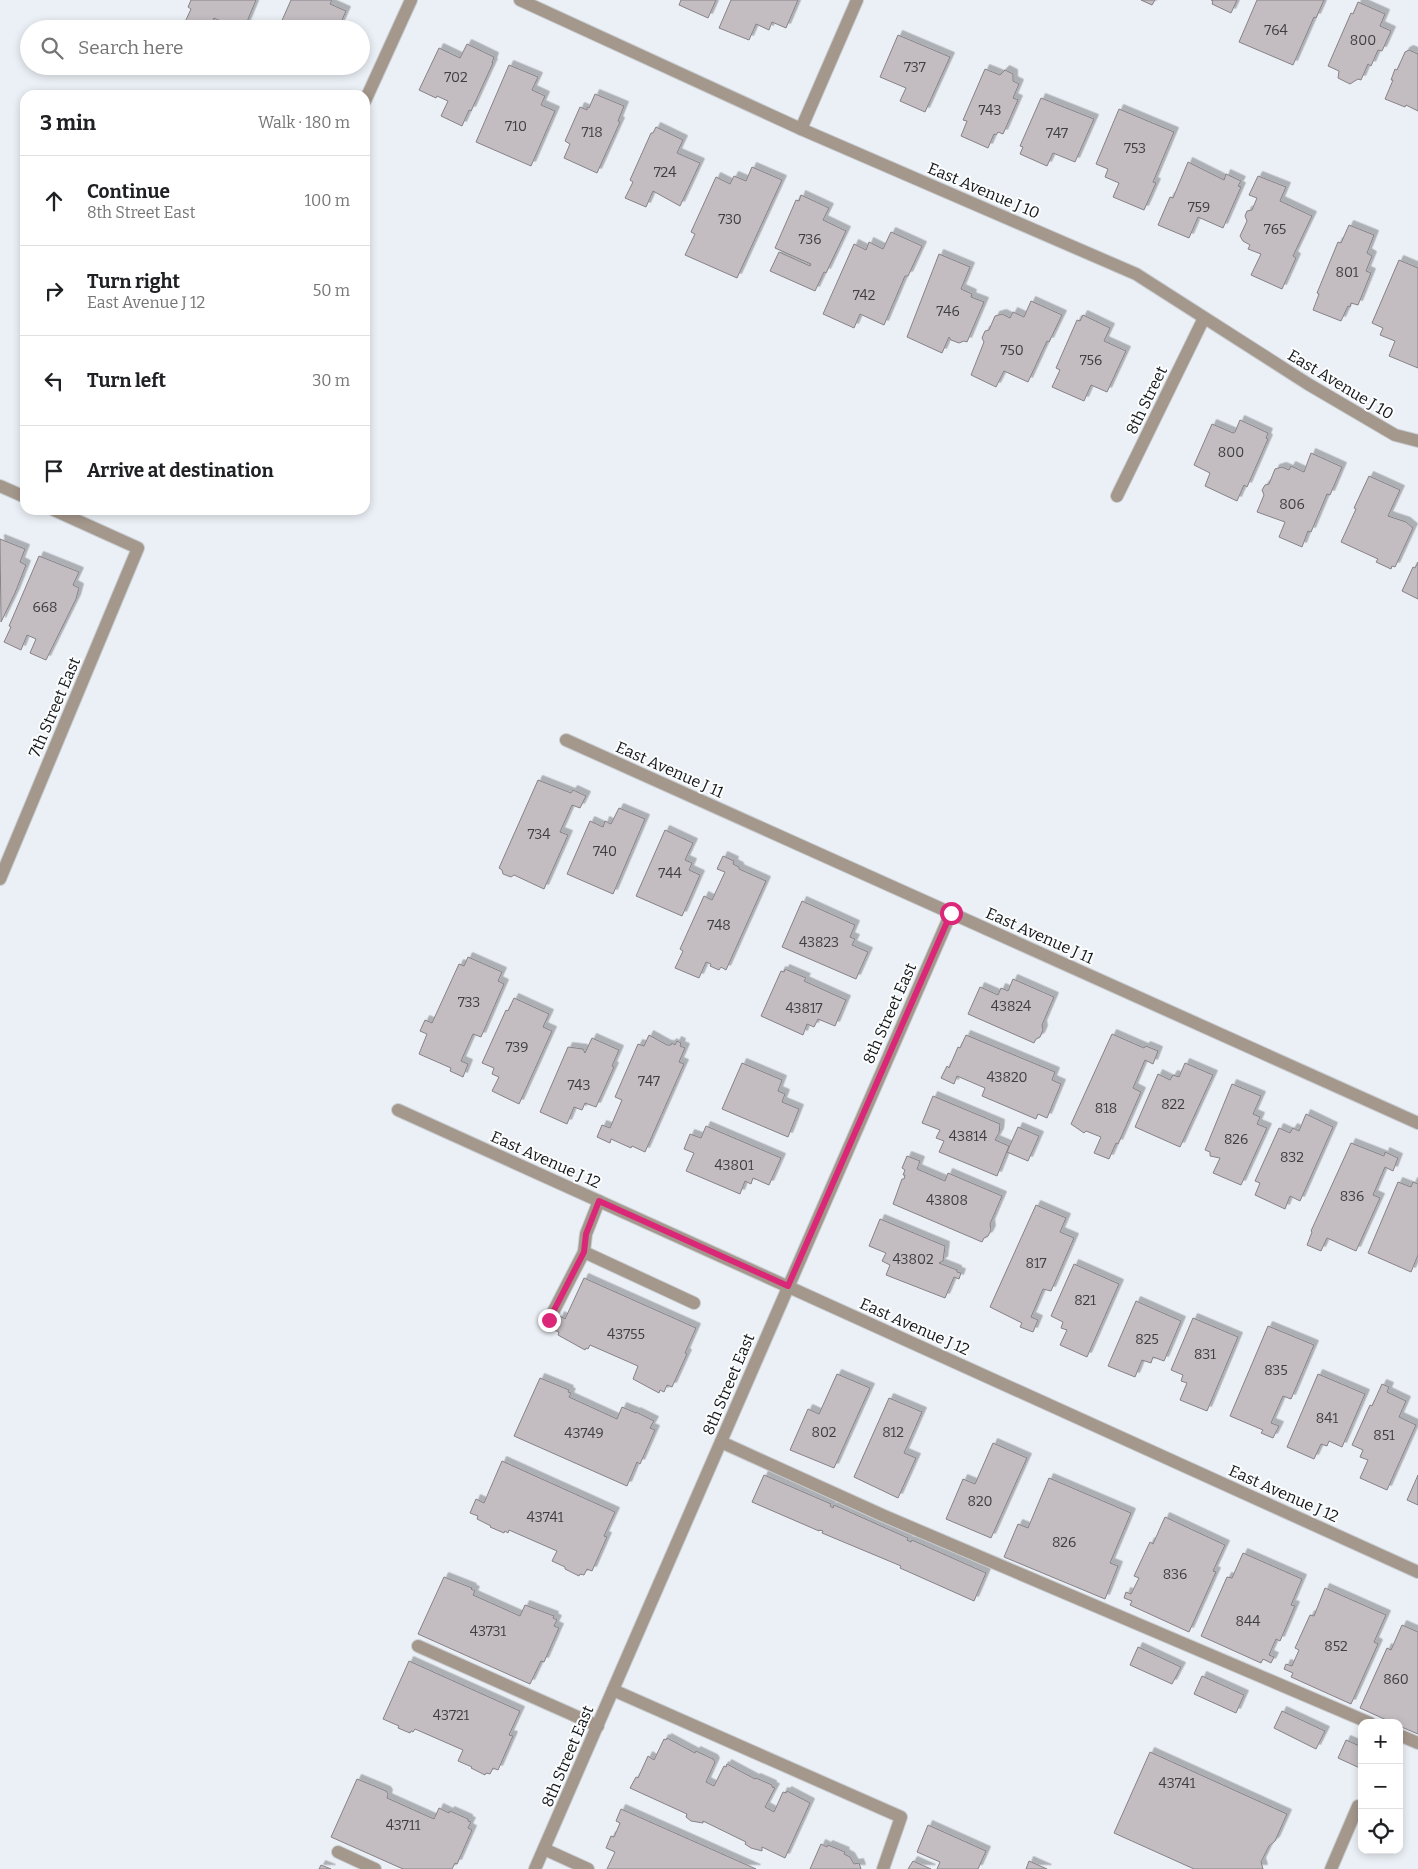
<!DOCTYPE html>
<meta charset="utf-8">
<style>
body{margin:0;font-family:Bitter,serif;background:#f2f2f2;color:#202124}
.controls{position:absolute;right:15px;bottom:15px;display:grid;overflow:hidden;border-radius:10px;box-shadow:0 2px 8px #0003}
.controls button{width:45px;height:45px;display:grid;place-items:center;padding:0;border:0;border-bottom:1px solid #e0e0e0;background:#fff;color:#202124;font:25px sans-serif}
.stop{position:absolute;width:15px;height:15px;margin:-11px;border:4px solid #db2777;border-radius:50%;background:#fff}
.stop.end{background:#db2777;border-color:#fff;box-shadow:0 1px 5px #0008}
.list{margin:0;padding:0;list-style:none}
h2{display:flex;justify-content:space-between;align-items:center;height:65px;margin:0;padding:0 20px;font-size:21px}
h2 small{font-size:16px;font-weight:400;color:#757577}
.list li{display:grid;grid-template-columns:32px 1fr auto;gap:15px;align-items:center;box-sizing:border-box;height:90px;padding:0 20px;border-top:1px solid #e0e0e0}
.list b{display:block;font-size:19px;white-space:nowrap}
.list p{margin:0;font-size:16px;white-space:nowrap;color:#757577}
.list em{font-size:16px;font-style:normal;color:#757577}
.icon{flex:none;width:28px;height:28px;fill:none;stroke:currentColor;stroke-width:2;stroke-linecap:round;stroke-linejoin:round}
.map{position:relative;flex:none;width:1418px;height:1869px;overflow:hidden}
.search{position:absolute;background:#fff;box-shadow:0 2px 8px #0003;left:20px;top:20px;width:350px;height:55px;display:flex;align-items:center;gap:12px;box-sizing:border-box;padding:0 18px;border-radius:28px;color:#757577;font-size:19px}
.panel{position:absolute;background:#fff;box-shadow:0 2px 8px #0003;left:20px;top:90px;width:350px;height:425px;border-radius:15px}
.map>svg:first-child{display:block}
.building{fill:#c3bdc2;stroke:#878287;filter:url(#shadow)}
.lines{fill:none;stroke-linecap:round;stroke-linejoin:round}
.lane-casing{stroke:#c8cdd2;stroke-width:14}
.street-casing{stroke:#c8cdd2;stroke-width:14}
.lane{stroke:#a4978c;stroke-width:12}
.street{stroke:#a4978c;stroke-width:12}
.route{stroke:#db2777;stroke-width:6}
.labels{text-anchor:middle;stroke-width:4;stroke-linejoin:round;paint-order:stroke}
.number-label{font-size:14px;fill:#3f3f42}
.street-label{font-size:16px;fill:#131517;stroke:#fcfdfe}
</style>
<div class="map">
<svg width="1418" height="1869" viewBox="0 0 1418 1869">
<defs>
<filter id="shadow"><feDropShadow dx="4.5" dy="-4.5" stdDeviation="0" flood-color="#0004"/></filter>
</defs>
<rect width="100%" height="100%" fill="#ebf0f6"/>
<!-- building -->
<g class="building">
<path d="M191 0H256L244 29H238L214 18 209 29H200L185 22 191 9 188 7Z"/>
<path d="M291 0H332L330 4 346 11 338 29H280L282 26 280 25Z"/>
<path d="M681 0H716L708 18 679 5Z"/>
<path d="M731 0H798L786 28 772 22 769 30 756 24 749 40 719 28Z"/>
<path d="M1141 0H1155L1152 5Z"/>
<path d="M1211 0H1237L1231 13 1212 4 1213 1Z"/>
<path d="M1257 0H1324L1316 18 1314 17 1293 65 1239 42Z"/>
<path d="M1358 2 1385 14 1380 26 1391 31 1382 51 1378 50 1371 66 1368 64 1361 80 1358 79 1350 84 1338 78 1339 71 1328 66 1351 13 1353 14Z"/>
<path d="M898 35 950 57 925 112 900 101 906 88 880 77Z"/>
<path d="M467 44 494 57 492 63H493L471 111 469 110 462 126 441 116 448 101 437 96 436 98 419 90 439 48 460 58Z"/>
<path d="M1409 50 1418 54V111L1406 105 1405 107 1385 99 1393 80H1391L1395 69 1397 70 1405 52Z"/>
<path d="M509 65 538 77 532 90 545 96 541 105 555 111 531 166 476 142Z"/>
<path d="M985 69 1000 75 1005 70 1013 74V81L1019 84 1013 98 1018 100 1003 134 998 132 996 135 994 134 988 148 961 136 967 121 963 120Z"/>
<path d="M595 94 624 106 618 121 620 122 597 173 564 158 570 144 565 141 580 107 587 110V107L589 108Z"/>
<path d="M1041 98 1094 119 1075 162 1053 153 1047 166 1020 154 1023 147 1020 146Z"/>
<path d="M1119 109 1174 132 1153 182 1156 183 1144 210 1113 197 1119 183 1105 177 1108 169 1096 164Z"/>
<path d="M656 127 683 140 677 153 700 163 680 206 653 191 646 207 625 198 633 182 630 180 651 133H653Z"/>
<path d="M1188 162 1224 180 1226 174 1241 181 1238 186 1241 187 1223 228 1198 217 1189 238 1158 225 1170 197 1173 198Z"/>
<path d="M752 167 782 180 737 278 685 255 695 234 691 232 716 177 730 184 734 176 746 181Z"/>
<path d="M1258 176 1286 187 1280 201 1312 216 1293 256 1296 258 1282 289 1251 275 1261 254 1248 249 1250 245 1243 241 1240 236 1247 221 1245 216 1247 211 1252 210 1257 198 1249 195Z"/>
<path d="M801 195 829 208 823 220 846 231 826 273 824 272 815 291 770 271 779 252 810 266 811 264 775 248 796 200 799 201Z"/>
<path d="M1349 225 1374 235 1367 253 1372 256 1366 271 1371 273 1358 305 1351 303 1350 307 1348 306 1341 321 1313 310 1319 294 1317 293 1338 242 1341 243Z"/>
<path d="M891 232 922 246 908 276H905L884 325 860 314 854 328 823 314 854 244 866 250 869 242 883 249Z"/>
<path d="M939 254 970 267 961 289 972 294 971 297 984 302 967 342 964 341 959 343 951 340 949 337 942 353 907 337Z"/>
<path d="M1399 260 1418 268V368L1389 356 1395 341 1380 335 1383 328 1372 323Z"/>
<path d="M1031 301 1062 315 1049 342 1047 341 1028 382 1004 371 996 387 971 375 984 342 982 338 985 331 989 330 995 316 1002 314 1010 318 1013 312 1024 317Z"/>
<path d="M1083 315 1110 328 1104 341 1126 351 1107 392 1091 385 1084 401 1052 387 1060 370 1056 368 1077 320 1080 321Z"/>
<path d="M1240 420 1268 433 1266 438 1268 439 1247 487 1244 485 1237 501 1205 486 1210 473 1194 465 1212 424 1233 433 1235 432Z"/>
<path d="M1311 453 1342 467 1330 495 1327 494 1311 532 1308 531 1302 547 1279 537 1285 522 1257 512 1264 495 1262 490 1265 485 1269 484 1275 469 1282 467 1289 470 1291 466 1304 472Z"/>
<path d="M1369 476 1400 490 1388 516 1406 522 1413 528 1395 567 1392 566 1391 569 1376 562 1378 559 1341 542 1356 509 1354 508Z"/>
<path d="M0 539 25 549 20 562 26 565 15 593 1 622Z"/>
<path d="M39 556 79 572 73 585 79 588 76 599 46 660 30 653 36 639 27 635 21 650 4 642 11 627 9 626Z"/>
<path d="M1418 562V599L1402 591 1413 567 1415 568Z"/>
<path d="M538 780 571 793 573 790 586 796 580 808 572 805 560 832 568 835 544 889 514 875 511 877 503 874 502 870 499 868Z"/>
<path d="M619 808 645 819 613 894 567 874 590 821 603 827 605 821 611 824Z"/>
<path d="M665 830 693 843 685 860 692 863 689 870 700 875 682 916 636 896Z"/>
<path d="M723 856 734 861 733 864 739 867V869L766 881 726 970 721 967 719 970 710 966 711 964 706 962 699 978 675 968 683 951 680 949 704 896 712 900 725 872 717 869Z"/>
<path d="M802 901 855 925 850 937 855 939 852 945 868 952 856 979 782 947Z"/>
<path d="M468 957 502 972 498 981 504 984 481 1037 473 1034 461 1061 468 1064 463 1077 450 1071 451 1068 419 1054 427 1034 420 1031 425 1020 432 1023 459 964 464 966Z"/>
<path d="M785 969 806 978 804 981 846 1000 835 1026 818 1019 814 1027 807 1024 803 1035 761 1016 781 971 784 972Z"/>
<path d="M1013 979 1054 997 1042 1025 1043 1030 1040 1037 1036 1039 1034 1043 968 1014 980 987 998 995 1001 988 1008 991Z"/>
<path d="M514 998 549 1014 543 1027 552 1031 519 1104 492 1091 499 1077 492 1074 494 1068 482 1063 506 1010 508 1011Z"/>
<path d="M1112 1034 1144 1048 1146 1046 1158 1051 1153 1064 1145 1060 1133 1088 1141 1092 1118 1144 1116 1143 1109 1159 1094 1153 1101 1137 1086 1131 1084 1133 1071 1124Z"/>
<path d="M649 1035 667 1045H671L672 1043 675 1045 677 1041 681 1043 680 1046 685 1048 679 1062 684 1064 645 1152 632 1146 631 1148 611 1139 610 1143 597 1137 602 1125 610 1128 622 1100 615 1097 638 1044 644 1046Z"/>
<path d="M966 1035 1055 1072 1052 1080 1061 1084 1047 1118 1038 1114 1036 1119 982 1096 985 1088 957 1076 954 1084 941 1078 947 1066 949 1068 958 1047 960 1048Z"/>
<path d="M592 1038 619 1050 612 1066 614 1067 596 1107 585 1103 582 1110 574 1107 567 1124 540 1112 568 1047 583 1049 585 1053Z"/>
<path d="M742 1063 782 1080 778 1091 785 1094 782 1102 799 1109 788 1137 722 1109Z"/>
<path d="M1185 1063 1213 1075 1180 1147 1135 1127 1158 1074 1170 1080 1173 1075 1179 1077Z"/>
<path d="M1232 1084 1261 1096 1253 1114 1260 1117 1257 1124 1267 1128 1241 1185 1213 1173 1220 1158 1210 1156V1152L1205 1150Z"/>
<path d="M933 1096 1000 1124 999 1133 995 1140 1009 1146 997 1176 939 1152 944 1141 936 1138 940 1130 922 1123Z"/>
<path d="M1306 1114 1333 1127 1300 1201 1290 1196 1285 1209 1255 1195 1260 1183 1255 1181 1279 1128 1290 1133 1293 1128 1299 1131Z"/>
<path d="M706 1126 781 1158 769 1185 753 1178 751 1184 745 1181 740 1194 686 1171 694 1153 684 1149 690 1134 701 1138Z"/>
<path d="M1018 1127 1039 1136 1028 1161 1007 1152Z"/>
<path d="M1351 1143 1384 1156 1385 1152 1398 1158 1393 1171 1385 1167 1373 1195 1380 1198 1356 1251 1327 1238 1321 1251 1307 1245 1312 1232 1311 1231Z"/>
<path d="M907 1156 920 1161 917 1169 945 1181 948 1173 1002 1196 990 1224 991 1230 988 1236 984 1238 982 1242 893 1204 902 1179H904L905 1175H903L905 1170 902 1168Z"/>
<path d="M1398 1182 1411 1187 1413 1182 1418 1184V1255L1411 1272 1368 1253Z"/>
<path d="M1036 1205 1066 1218 1060 1232 1074 1238 1051 1291 1043 1289 1031 1317 1038 1320 1033 1332 1020 1327 1022 1323 990 1307Z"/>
<path d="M880 1219 945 1246 943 1261 939 1263 957 1270V1272L961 1273 959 1279 954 1277 945 1298 886 1275 890 1265 882 1261 886 1253 869 1246Z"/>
<path d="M1074 1264 1119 1284 1087 1357 1060 1345 1067 1330 1061 1328 1063 1322 1051 1316Z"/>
<path d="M584 1278 696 1328 685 1353 687 1354 672 1387 667 1385 664 1392 660 1390 659 1393 633 1379 638 1366 590 1345 588 1349 586 1348 585 1350 558 1335 559 1332 554 1330 560 1316 565 1319Z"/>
<path d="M1136 1301 1181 1321 1164 1361 1153 1357 1151 1363 1142 1360 1135 1377 1108 1366Z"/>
<path d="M1193 1318 1238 1337 1207 1411 1180 1400 1187 1383 1181 1381 1183 1375 1171 1370Z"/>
<path d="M1268 1326 1314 1345 1291 1399 1283 1396 1271 1423 1279 1426 1273 1438 1261 1433 1263 1430 1230 1416Z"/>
<path d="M837 1374 870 1388 834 1468 790 1450 808 1409 819 1414Z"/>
<path d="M1318 1374 1365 1394 1342 1447 1329 1441 1327 1446 1321 1444 1314 1459 1287 1447Z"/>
<path d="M540 1378 569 1390 568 1392 571 1393 569 1397 617 1419 622 1407 636 1413V1412L654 1421 650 1428 655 1430 640 1464 637 1462 627 1486 514 1436Z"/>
<path d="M1382 1384 1389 1387 1387 1392 1406 1401 1399 1417 1416 1425 1387 1490 1360 1478 1368 1460 1360 1457 1363 1450 1352 1445 1370 1405 1372 1406Z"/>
<path d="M889 1398 922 1412 904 1453 916 1458 898 1498 854 1477Z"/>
<path d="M993 1443 1027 1458 991 1538 946 1519 963 1479 975 1484Z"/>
<path d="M502 1461 615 1512 604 1536 607 1537 592 1571 587 1569 584 1575 580 1574 579 1576 565 1569V1567L552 1561 557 1551 509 1530 508 1533 505 1531 504 1533 490 1527 491 1526 477 1519 478 1516 470 1513 476 1499 484 1503Z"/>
<path d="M764 1475 831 1504 830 1506 833 1508 834 1505 908 1538 907 1540 911 1542 912 1540 986 1573 974 1601 900 1568 901 1566 822 1533 823 1531 819 1530V1531L752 1502Z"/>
<path d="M1418 1475V1505L1407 1500Z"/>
<path d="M1049 1478 1131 1513 1110 1563 1118 1566 1105 1599 1004 1557 1018 1524 1028 1528Z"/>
<path d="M1165 1517 1225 1545 1213 1571 1216 1572 1189 1632 1130 1605 1132 1601 1124 1598 1126 1592 1131 1594 1139 1578 1134 1576 1150 1542 1153 1544Z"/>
<path d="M1243 1553 1302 1579 1291 1605 1295 1606 1280 1641 1276 1639 1269 1655 1274 1657 1271 1663 1263 1659 1261 1663 1201 1636 1227 1577 1232 1578Z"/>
<path d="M444 1577 472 1588 471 1589 475 1591 473 1595 520 1616 525 1605 554 1616 553 1618 557 1620 554 1626 559 1628 544 1662 541 1661 530 1684 418 1634Z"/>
<path d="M1325 1588 1386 1615 1374 1642 1378 1644 1351 1704 1291 1677 1293 1673 1284 1669 1286 1664 1292 1666 1299 1650 1295 1648 1310 1615 1314 1616Z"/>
<path d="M1402 1625 1418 1632V1734L1399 1726V1723H1393L1360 1708 1387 1648 1391 1650Z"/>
<path d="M1138 1647 1181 1667 1172 1684 1130 1665Z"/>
<path d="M409 1661 520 1711 509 1735 513 1736 498 1770 493 1768 490 1774 486 1773 485 1775 471 1768 472 1767 458 1761 463 1750 415 1729 413 1732 411 1731 410 1733 398 1728 399 1726 383 1719Z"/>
<path d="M1202 1676 1244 1695 1236 1713 1194 1694Z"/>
<path d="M1282 1711 1325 1731 1316 1749 1274 1728Z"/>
<path d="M667 1738 695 1753 696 1751 713 1759 715 1762 706 1782 714 1786 724 1766 726 1767 727 1764 755 1779 756 1778 772 1785V1787L775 1788 765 1807 774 1812 783 1792 786 1793 787 1791 810 1803 785 1858 762 1847V1851L751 1848 745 1844 746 1842 703 1821V1823L691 1821 686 1817 687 1814 630 1788 636 1777 638 1778 648 1756 654 1760 664 1739 666 1740Z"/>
<path d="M1346 1740 1362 1747V1769L1338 1758Z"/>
<path d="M1150 1752 1287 1814 1275 1841 1269 1846 1261 1862 1263 1869H1194L1114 1833Z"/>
<path d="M357 1779 386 1791 388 1794 387 1798 434 1819 439 1808 449 1813 450 1811 468 1819V1821L471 1822 468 1828 472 1830 457 1864 455 1863 452 1869H403L331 1837Z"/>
<path d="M621 1809 756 1869H607L615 1852 606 1848 611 1836 614 1837 620 1823 616 1821Z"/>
<path d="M928 1825 986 1851 978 1869H937L940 1862 917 1852Z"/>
<path d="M821 1844 827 1847 828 1845 845 1852 844 1854 850 1857 854 1864 859 1863 861 1869H810Z"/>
<path d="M913 1861 931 1869H908Z"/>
<path d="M1029 1861 1047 1869H1026Z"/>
<path d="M321 1865 331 1869H319Z"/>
</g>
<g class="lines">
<defs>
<g id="lane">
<path d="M599 1201 586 1234 584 1252 694 1303"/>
<path d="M549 1320 584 1252"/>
<path d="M721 1442 882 1515 1370 1723"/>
<path d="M418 1646 598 1726"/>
<path d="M613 1690 901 1817 883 1869"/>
<path d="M1399 1735 1418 1743"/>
<path d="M544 1849 588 1869"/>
<path d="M338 1852 375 1869"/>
<path d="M1331 1869 1358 1806"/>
</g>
<g id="street">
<path d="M520 0 801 129 1136 274 1308 384 1395 435 1418 441"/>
<path d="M365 101 411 0"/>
<path d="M801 129 857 0"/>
<path d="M0 486 25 497"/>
<path d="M1117 496 1204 318"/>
<path d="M566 740 1418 1123"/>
<path d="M0 879 138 548 54 510"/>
<path d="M398 1110 1418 1572"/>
<path d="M535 1869 951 913"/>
</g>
</defs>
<!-- lane casing -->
<use href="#lane" class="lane-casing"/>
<!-- street casing -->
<use href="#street" class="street-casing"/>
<!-- lane -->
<use href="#lane" class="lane"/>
<!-- street -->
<use href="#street" class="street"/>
</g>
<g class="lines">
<!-- route -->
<path class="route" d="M549 1320 584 1252 586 1234 599 1201 788 1286 951 913"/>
</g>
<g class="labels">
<!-- number labels -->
<g class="number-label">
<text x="1276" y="35">764</text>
<text x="1363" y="45">800</text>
<text x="915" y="72">737</text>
<text x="456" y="82">702</text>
<text x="990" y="115">743</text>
<text x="516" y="131">710</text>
<text x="592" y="137">718</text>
<text x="1057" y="138">747</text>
<text x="1135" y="153">753</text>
<text x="665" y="177">724</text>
<text x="1199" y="212">759</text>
<text x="730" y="224">730</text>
<text x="1275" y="234">765</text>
<text x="810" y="244">736</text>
<text x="1347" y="277">801</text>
<text x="864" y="300">742</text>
<text x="948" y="316">746</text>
<text x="1012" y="355">750</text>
<text x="1091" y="365">756</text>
<text x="1231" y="457">800</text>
<text x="1292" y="509">806</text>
<text x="45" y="612">668</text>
<text x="539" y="839">734</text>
<text x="605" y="856">740</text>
<text x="670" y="878">744</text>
<text x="719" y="930">748</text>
<text x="819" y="947">43823</text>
<text x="469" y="1007">733</text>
<text x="1011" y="1011">43824</text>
<text x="804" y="1013">43817</text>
<text x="517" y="1052">739</text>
<text x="1007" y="1082">43820</text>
<text x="649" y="1086">747</text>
<text x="579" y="1090">743</text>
<text x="1173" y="1109">822</text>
<text x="1106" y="1113">818</text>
<text x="968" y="1141">43814</text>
<text x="1236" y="1144">826</text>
<text x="1292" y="1162">832</text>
<text x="734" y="1170">43801</text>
<text x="1352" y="1201">836</text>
<text x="947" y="1205">43808</text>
<text x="913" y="1264">43802</text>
<text x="1036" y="1268">817</text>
<text x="1085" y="1305">821</text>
<text x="626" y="1339">43755</text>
<text x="1147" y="1344">825</text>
<text x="1205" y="1359">831</text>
<text x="1276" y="1375">835</text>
<text x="1327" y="1423">841</text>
<text x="824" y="1437">802</text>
<text x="893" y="1437">812</text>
<text x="584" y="1438">43749</text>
<text x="1384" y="1440">851</text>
<text x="980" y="1506">820</text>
<text x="545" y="1522">43741</text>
<text x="1064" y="1547">826</text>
<text x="1175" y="1579">836</text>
<text x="1248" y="1626">844</text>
<text x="488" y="1636">43731</text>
<text x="1336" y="1651">852</text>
<text x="1396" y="1684">860</text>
<text x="451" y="1720">43721</text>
<text x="1177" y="1788">43741</text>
<text x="403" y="1830">43711</text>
</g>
<!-- street labels -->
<g class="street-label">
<text transform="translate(984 190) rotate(23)" y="6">East Avenue J 10</text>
<text transform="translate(1341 384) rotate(31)" y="6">East Avenue J 10</text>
<text transform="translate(1146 400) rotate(-64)" y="6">8th Street</text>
<text transform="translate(54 707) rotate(-67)" y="6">7th Street East</text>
<text transform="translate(670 769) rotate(24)" y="6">East Avenue J 11</text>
<text transform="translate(1040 935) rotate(24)" y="6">East Avenue J 11</text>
<text transform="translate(889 1013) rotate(-66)" y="6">8th Street East</text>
<text transform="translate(546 1159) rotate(24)" y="6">East Avenue J 12</text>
<text transform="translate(915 1326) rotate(24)" y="6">East Avenue J 12</text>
<text transform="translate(728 1384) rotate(-67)" y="6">8th Street East</text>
<text transform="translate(1284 1493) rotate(24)" y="6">East Avenue J 12</text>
<text transform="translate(567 1756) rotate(-67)" y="6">8th Street East</text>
</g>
</g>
</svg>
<div class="controls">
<button>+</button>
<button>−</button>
<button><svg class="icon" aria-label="locate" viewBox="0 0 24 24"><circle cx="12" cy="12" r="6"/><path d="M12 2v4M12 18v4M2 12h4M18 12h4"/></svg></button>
</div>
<div class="stop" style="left:951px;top:913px"></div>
<div class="stop end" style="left:549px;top:1320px"></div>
<div class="search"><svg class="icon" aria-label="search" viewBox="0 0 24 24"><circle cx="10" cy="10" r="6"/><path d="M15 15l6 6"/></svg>Search here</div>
<section class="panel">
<h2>3 min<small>Walk · 180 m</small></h2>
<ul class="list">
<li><svg class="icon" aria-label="ahead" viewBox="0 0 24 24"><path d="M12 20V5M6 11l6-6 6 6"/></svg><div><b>Continue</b><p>8th Street East</p></div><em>100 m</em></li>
<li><svg class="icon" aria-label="right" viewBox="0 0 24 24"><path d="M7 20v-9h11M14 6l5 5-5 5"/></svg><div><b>Turn right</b><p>East Avenue J 12</p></div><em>50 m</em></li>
<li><svg class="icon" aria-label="left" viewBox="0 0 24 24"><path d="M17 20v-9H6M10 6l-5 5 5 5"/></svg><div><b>Turn left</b></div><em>30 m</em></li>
<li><svg class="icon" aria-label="arrive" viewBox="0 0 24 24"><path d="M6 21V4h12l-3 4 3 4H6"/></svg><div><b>Arrive at destination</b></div></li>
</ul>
</section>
</div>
